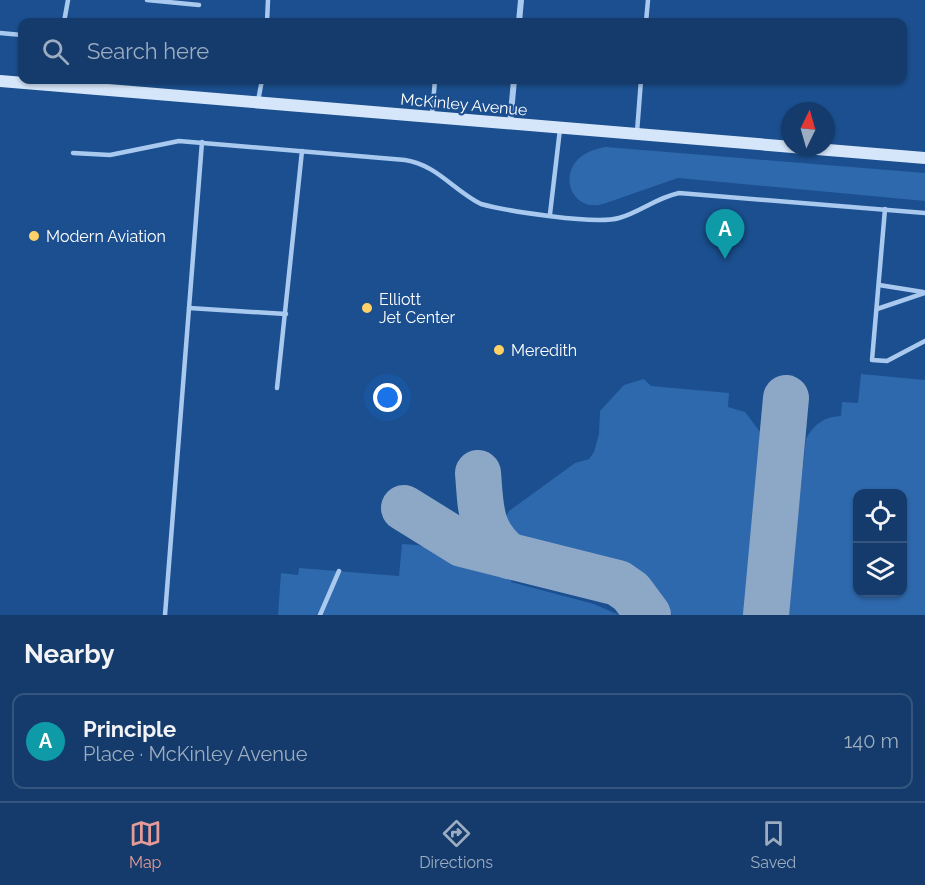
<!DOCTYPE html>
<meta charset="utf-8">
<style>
body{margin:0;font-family:Raleway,sans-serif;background:#214673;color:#f1f3f6}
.controls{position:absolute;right:18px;bottom:18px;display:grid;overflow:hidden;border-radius:12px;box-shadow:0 2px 4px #0004}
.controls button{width:54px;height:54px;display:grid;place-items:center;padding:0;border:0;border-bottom:2px solid #33557e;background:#143b6b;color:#f1f3f6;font:30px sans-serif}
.compass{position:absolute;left:781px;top:102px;width:54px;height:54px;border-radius:50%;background:#143b6b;box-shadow:0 2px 4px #0004;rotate:5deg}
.you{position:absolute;left:388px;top:398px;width:21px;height:21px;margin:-15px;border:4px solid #fff;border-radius:50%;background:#1a73e8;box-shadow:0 0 0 9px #1a73e833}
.badge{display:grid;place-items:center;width:39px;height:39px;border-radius:50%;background:#e69b98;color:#fff;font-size:20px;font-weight:700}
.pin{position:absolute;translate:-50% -50px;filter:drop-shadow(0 2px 3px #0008)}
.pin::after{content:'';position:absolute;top:32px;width:21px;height:18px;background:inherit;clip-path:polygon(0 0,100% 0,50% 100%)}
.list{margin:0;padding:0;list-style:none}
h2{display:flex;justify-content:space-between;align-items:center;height:78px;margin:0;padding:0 24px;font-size:26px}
h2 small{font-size:20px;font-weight:400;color:#9dadc1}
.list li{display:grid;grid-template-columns:39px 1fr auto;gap:18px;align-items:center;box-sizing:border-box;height:96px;margin:0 12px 12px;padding:0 12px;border:2px solid #33557e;border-radius:12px}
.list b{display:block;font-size:22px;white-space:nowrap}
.list p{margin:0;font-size:20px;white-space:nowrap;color:#9dadc1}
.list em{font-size:20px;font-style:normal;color:#9dadc1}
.icon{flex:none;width:33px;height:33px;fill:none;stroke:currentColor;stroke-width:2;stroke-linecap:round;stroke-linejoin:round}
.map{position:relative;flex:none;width:925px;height:615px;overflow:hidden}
.search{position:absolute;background:#143b6b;box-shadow:0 2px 4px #0004;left:18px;right:18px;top:18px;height:66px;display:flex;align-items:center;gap:15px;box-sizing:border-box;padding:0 21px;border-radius:12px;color:#9dadc1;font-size:22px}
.sheet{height:186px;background:#143b6b}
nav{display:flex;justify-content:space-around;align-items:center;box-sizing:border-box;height:84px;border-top:2px solid #33557e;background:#143b6b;font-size:16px;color:#9dadc1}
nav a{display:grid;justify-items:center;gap:3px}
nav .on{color:#e69b98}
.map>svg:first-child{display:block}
.green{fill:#2e69ad;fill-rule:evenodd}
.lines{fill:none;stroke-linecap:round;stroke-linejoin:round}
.taxiway{stroke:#8da7c7;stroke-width:46}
.lane{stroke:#a9c9ee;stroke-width:4.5}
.street{stroke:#a9c9ee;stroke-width:6}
.secondary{stroke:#d6e6fa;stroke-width:12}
.poi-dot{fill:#ffd166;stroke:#1b4f8f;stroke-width:2}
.labels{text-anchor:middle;stroke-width:4.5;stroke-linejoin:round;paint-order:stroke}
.street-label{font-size:16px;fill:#fff;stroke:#1b4f8f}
.poi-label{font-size:16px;fill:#fff;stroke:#1b4f8f;text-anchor:start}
</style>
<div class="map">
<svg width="925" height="615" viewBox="0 0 925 615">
<rect width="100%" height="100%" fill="#1b4f8f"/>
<!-- green -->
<g class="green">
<path d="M606 147 925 173V201L678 178 603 204C566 215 550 155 606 147Z"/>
<path d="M861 374 925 380V615H787L806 439C813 425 825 416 841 416L842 402 858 403ZM858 494H902V592H858Z"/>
<path d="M644 379 651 386 729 393 728 407 745 412 760 432 745 615H672C664 602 656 587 644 577 613 551 525 564 505 532L504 520 509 511 575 463 589 459 594 452 599 434 600 411 624 385Z"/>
<path d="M402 544 417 545 514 571 511 582 594 604 619 615H278L281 573 298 575 299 568 399 576Z"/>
</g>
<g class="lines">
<!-- taxiway -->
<g class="taxiway">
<path d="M478 473C481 508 479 532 509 556"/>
<path d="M404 508 462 544 618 583 631 592 648 615"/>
<path d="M766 615 786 398"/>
</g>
<!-- lane -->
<g class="lane">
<path d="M147 0 199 5"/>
<path d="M64 22 68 0"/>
<path d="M267 22 268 0"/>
<path d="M646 22 648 0"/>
<path d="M0 33 22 35"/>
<path d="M258 101 262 80"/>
<path d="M432 115 435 80"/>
<path d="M637 132 641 80"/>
<path d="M73 153 110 155 179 141 405 160C437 165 453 190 481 204 507 211 595 225 619 218 640 212 656 198 679 193L925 213"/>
<path d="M885 209 872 360 887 361 925 341"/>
<path d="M550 214 560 129"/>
<path d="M879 285 923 292"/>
<path d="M189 308 286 314"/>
<path d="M877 309 925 293"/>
<path d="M277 388 302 151"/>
<path d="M165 615 202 142"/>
<path d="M320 615 339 571"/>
</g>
<!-- street -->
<g class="street">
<path d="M519 22 521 0"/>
<path d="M510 124 514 80"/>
</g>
<!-- secondary -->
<path class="secondary" d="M0 81 925 158"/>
</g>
<!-- markers -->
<g class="poi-dot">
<circle cx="34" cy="236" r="6"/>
<circle cx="367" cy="308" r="6"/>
<circle cx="499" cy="350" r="6"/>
</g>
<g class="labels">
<!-- street labels -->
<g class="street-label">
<text transform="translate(464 104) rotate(5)" y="6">McKinley Avenue</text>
</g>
<!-- poi labels -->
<g class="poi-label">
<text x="46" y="242">Modern Aviation</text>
<text x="379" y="305">Elliott<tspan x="379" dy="18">Jet Center</tspan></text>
<text x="511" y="356">Meredith</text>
</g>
</g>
</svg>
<div class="controls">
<button><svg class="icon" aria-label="locate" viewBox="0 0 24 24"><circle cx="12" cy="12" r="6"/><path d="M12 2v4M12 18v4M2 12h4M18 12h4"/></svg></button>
<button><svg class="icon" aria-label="layers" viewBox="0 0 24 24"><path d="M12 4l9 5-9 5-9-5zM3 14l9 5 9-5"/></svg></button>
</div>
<svg class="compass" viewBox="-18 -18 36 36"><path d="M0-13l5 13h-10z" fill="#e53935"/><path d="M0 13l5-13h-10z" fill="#9dadc1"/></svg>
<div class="you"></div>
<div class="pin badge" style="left:725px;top:259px;background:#0f9aa8">A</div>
<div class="search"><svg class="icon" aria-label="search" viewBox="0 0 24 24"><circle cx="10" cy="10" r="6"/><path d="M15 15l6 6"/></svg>Search here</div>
</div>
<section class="sheet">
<h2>Nearby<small></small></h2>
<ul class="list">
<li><span class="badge" style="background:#0f9aa8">A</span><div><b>Principle</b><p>Place · McKinley Avenue</p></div><em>140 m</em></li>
</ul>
</section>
<nav>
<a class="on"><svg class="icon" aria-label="map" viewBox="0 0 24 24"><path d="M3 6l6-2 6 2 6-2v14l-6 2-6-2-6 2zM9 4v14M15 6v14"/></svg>Map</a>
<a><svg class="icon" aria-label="directions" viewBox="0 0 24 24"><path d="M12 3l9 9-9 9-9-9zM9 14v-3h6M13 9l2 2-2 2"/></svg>Directions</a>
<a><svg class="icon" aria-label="saved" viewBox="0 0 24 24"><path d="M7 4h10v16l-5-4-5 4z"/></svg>Saved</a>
</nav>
